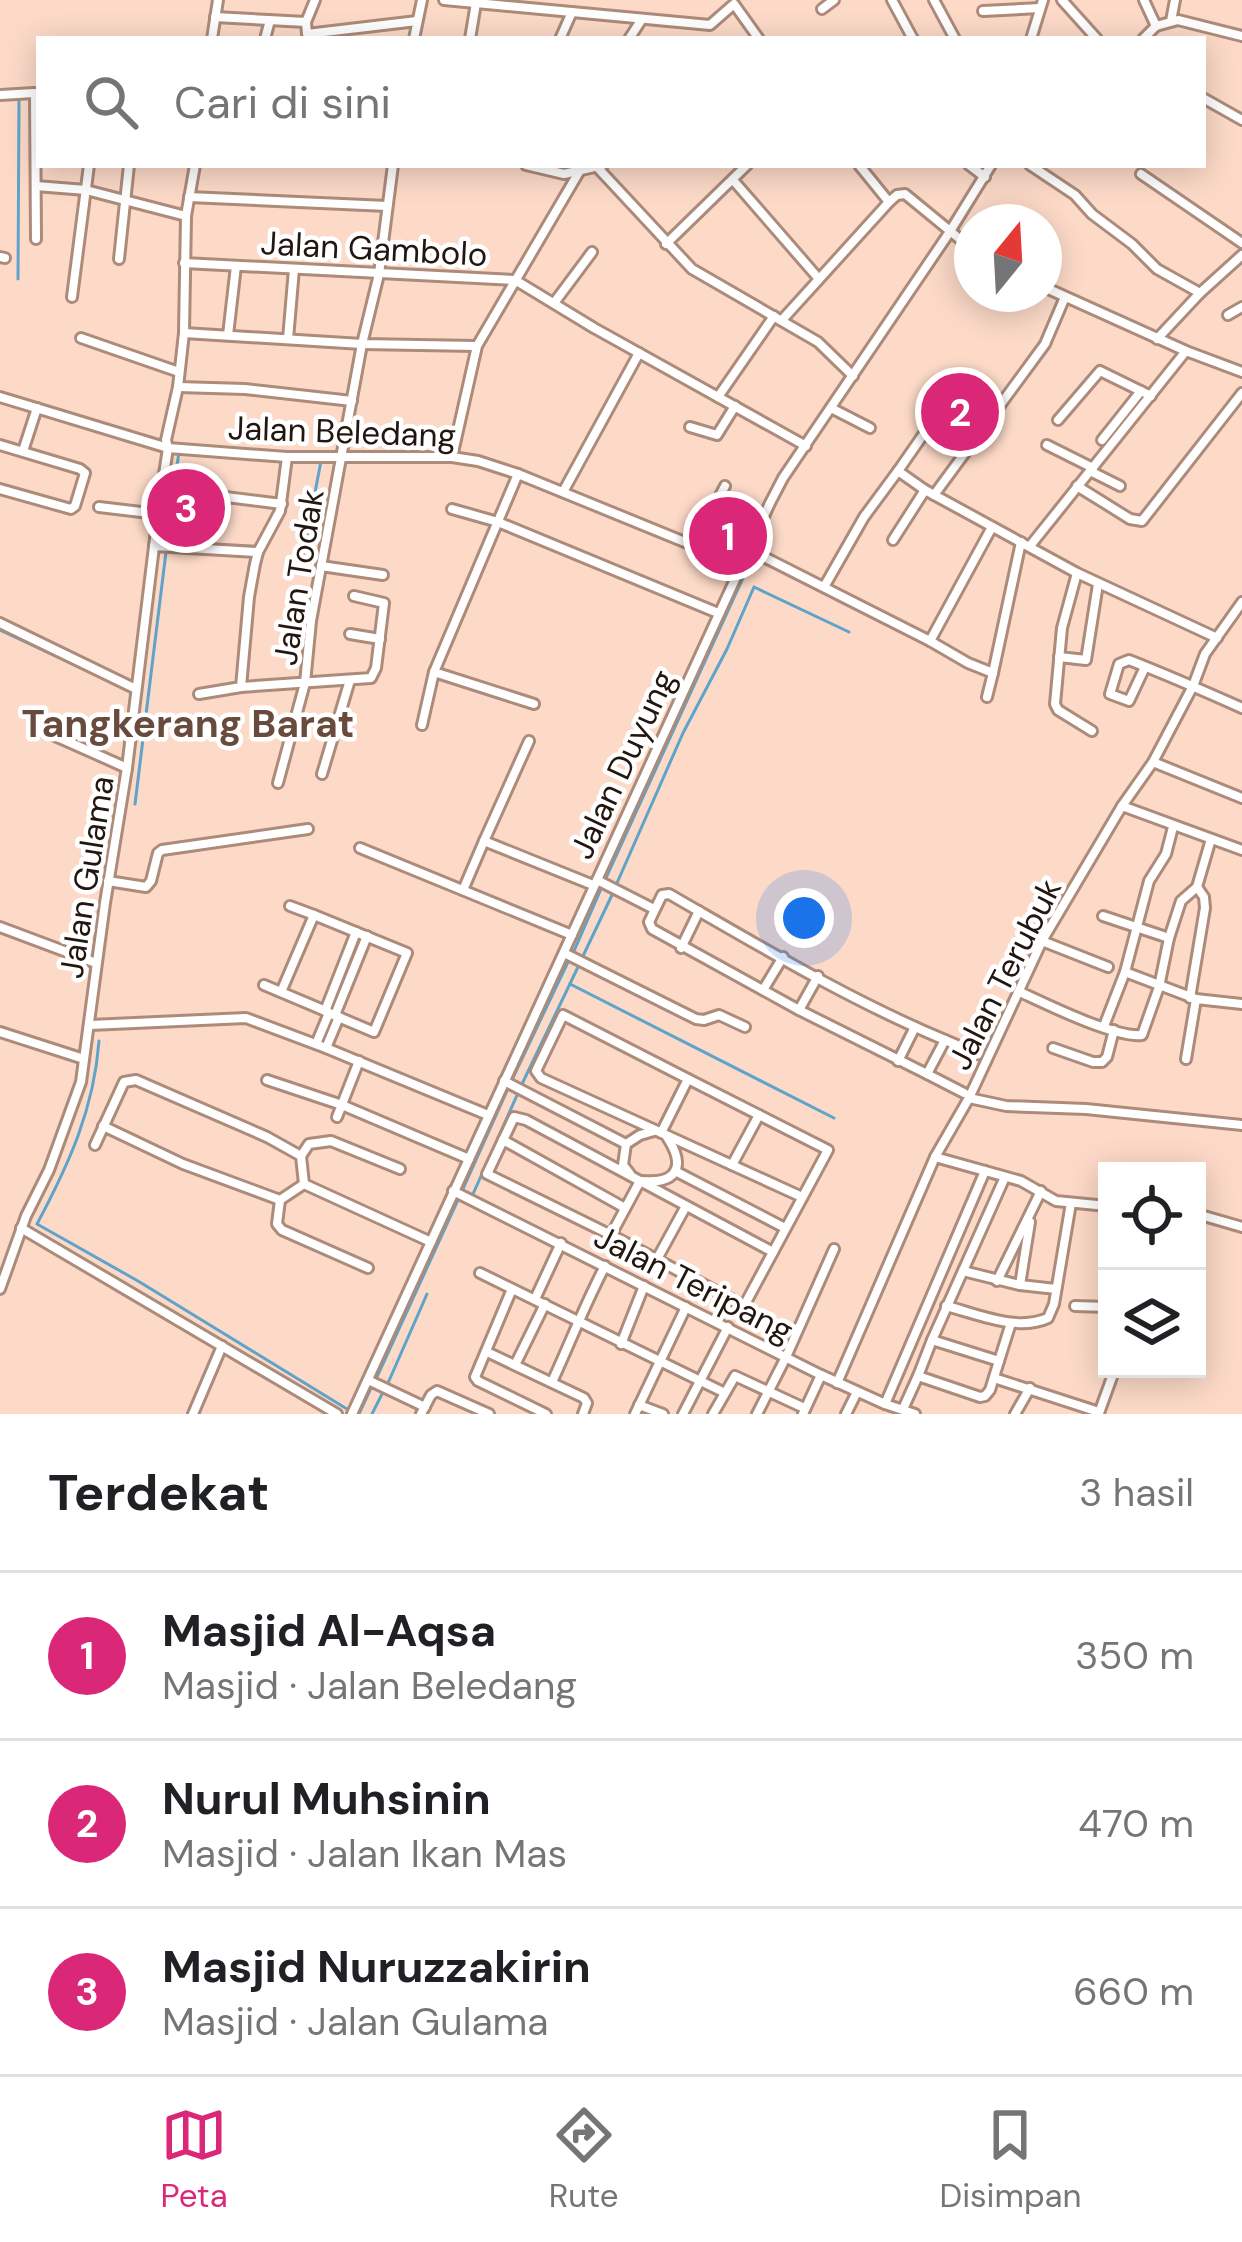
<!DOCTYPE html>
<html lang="id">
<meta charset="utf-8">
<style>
body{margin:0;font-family:"DM Sans",sans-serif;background:#f2f2f2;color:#202124}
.controls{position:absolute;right:36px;bottom:36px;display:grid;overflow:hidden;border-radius:0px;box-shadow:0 6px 30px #0003}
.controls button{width:108px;height:108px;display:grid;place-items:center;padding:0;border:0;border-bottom:3px solid #e0e0e0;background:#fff;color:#202124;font:60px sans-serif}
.compass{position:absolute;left:954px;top:204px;width:108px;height:108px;border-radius:50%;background:#fff;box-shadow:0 6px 30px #0003;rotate:18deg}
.you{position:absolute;left:804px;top:918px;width:42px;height:42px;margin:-30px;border:9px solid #fff;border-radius:50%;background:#1a73e8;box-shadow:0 0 0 18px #1a73e833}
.badge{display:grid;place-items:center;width:78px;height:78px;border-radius:50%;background:#db2777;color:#fff;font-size:39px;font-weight:700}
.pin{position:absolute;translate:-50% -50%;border:6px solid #fff;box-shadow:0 3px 12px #0006}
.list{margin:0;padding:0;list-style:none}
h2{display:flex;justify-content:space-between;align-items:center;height:156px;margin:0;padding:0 48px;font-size:51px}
h2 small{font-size:39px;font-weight:400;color:#757577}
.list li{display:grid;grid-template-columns:78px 1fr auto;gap:36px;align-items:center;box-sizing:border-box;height:168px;padding:0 48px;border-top:3px solid #e0e0e0}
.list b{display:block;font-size:45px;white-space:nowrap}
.list p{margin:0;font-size:39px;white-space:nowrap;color:#757577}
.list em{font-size:39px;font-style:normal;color:#757577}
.icon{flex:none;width:66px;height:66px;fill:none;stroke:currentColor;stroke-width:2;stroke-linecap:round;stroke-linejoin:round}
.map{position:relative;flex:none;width:1242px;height:1414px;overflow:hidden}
.search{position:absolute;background:#fff;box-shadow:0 6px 30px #0003;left:36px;right:36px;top:36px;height:132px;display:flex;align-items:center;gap:30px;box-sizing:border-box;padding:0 42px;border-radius:0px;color:#757577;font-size:45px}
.sheet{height:660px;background:#fff}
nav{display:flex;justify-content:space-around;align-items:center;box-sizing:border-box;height:168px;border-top:3px solid #e0e0e0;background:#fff;font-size:33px;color:#757577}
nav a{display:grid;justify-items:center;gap:6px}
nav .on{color:#db2777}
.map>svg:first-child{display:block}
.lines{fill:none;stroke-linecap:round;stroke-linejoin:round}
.stream{stroke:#5ea4ca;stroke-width:3}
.street-casing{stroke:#ac8b7a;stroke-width:14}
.street{stroke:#fff;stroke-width:8}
.labels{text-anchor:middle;stroke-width:9;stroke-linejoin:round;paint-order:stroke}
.street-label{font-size:33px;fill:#22160f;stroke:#fff}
.quarter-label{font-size:39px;font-weight:bold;fill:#684b3c;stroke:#fff}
</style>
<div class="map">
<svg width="1242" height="1414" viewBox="0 0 1242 1414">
<rect width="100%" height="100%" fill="#fddac8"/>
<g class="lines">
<!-- stream -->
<g class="stream">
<path d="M18 279 19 100"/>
<path d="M235 457 267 459"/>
<path d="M302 461H334"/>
<path d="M174 486 179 452"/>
<path d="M168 540 173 498"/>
<path d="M301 566 321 461"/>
<path d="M0 630 124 688"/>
<path d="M135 804 166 552"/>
<path d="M606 878 748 567"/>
<path d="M617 883 683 733 727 649 754 587 849 632"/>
<path d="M574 951 601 889"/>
<path d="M583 956 612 895"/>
<path d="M570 984 834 1118"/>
<path d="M99 1041C94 1109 69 1164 37 1224L138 1281 347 1409"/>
<path d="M522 1084 578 967"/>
<path d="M463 1189 510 1084 568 962"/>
<path d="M473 1194 518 1093"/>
<path d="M377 1377 458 1200"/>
<path d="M388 1383 427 1294"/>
<path d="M359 1414 371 1388"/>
<path d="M372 1414 382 1394"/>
</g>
<defs>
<g id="street">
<path d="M315 0 306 22 307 34 417 21"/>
<path d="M444 0 710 25 734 4 759 39"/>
<path d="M892 0 913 39"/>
<path d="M934 0 955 39"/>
<path d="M1062 0 1097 39"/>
<path d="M1144 0 1156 26 1178 20 1242 36"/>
<path d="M822 9 834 0"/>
<path d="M983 11 1040 8"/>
<path d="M215 17 306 22"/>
<path d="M1171 21 1175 0"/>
<path d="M212 39 218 0"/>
<path d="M265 39 270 20"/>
<path d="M414 39 422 0"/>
<path d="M470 39 476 3"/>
<path d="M560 39 572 12"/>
<path d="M629 39 642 19"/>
<path d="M1031 39 1043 0"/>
<path d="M1143 39 1156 26"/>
<path d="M35 93 36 239"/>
<path d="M0 95 34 93"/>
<path d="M1203 98 1242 120"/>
<path d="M526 165 564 174 603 165"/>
<path d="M859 165 889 202 897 195 905 194 972 249"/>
<path d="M969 165 985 177"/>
<path d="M1030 165 1075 195 1092 214 1132 244 1157 269 1200 293"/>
<path d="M597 167 692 269 818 342 853 376"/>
<path d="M1141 174 1242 243"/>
<path d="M733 180 819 279"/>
<path d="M36 186 86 190 186 216"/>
<path d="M189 197 387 206"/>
<path d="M666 244 747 165"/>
<path d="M0 257 5 258"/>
<path d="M119 259 129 165"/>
<path d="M184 263 515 280 594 328 806 446"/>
<path d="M1044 287 1186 351 1242 372"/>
<path d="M72 297 89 165"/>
<path d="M554 303 592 252"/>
<path d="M1228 315 1242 307"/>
<path d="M782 320 889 202"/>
<path d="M184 333 362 344 476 346"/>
<path d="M228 335 236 266"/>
<path d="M81 338 179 372"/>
<path d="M288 339 294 269"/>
<path d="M1157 339 1200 293 1242 255"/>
<path d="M178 387 245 389 352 401"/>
<path d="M0 397 168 448 287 457H452L478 461 518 474 741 565"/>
<path d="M718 397 774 316"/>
<path d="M831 408 870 428"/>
<path d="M1058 420 1100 371 1151 396"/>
<path d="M690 427 717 435 735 406"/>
<path d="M1102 440 1141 391"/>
<path d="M975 441 939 419 932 422 898 471 925 490 1077 573 1217 638"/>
<path d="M0 445 80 469 85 473 75 506 71 509 0 489"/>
<path d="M1047 445 1093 468"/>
<path d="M23 451 37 408"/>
<path d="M452 457 477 346 579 172"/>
<path d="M1090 471 1120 486"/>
<path d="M1077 486 1130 519 1142 521 1242 393"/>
<path d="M162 489 282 504"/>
<path d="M563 492 639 353"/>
<path d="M934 495 1045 344 1065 297"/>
<path d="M99 507 158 514"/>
<path d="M452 509 498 522 718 613"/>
<path d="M893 540 925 490"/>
<path d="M695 545 725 486"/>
<path d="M154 546 258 552"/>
<path d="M1030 546 1186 351"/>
<path d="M748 549 930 641 968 663 993 673 987 697"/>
<path d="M321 566 383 575"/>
<path d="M1077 573 1062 628 1055 704 1058 710 1092 731"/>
<path d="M824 587 864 517 898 471"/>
<path d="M0 623 136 689"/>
<path d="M350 634 380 639"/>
<path d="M930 641 992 527"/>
<path d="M1059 657 1086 660 1098 584"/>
<path d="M1145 667 1129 701 1110 694 1119 664 1129 660C1167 675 1204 691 1242 708"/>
<path d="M434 672 534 704"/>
<path d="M993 673 1021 542"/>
<path d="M241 687 371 678 376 668 384 603 354 596"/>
<path d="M199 694 241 687 249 597 255 564 258 552 280 511 287 457"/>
<path d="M422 725 434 672 518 474"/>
<path d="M53 735 127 768"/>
<path d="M1153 762 1242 798"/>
<path d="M322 774 350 680"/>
<path d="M278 783 305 683 311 621 362 344 379 274 393 165"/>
<path d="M1122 806 1242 850"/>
<path d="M484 841 529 741"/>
<path d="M360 848 572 935"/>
<path d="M597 880 654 909"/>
<path d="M108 881 146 887 151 881 158 853 162 850 308 829"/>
<path d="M463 890 484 841 593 885"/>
<path d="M314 915 407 953 374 1032 329 1013 316 1044"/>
<path d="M0 927 96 963"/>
<path d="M1169 938 1181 901 1197 887 1211 839"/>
<path d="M1042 941 1108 967"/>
<path d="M681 948 699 911"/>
<path d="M564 953 696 1019 704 1020 719 1015 745 1027"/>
<path d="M1125 972 1196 999 1242 1004"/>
<path d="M264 985 328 1012"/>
<path d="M763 990 783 957"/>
<path d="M281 992 314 915 290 906"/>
<path d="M1020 992C1048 1005 1115 1038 1142 1035L1159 987 1169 938 1103 916"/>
<path d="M1190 998 1205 908 1204 897 1197 887"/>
<path d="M799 1010 818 976"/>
<path d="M325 1011 356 932"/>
<path d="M335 1015 367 936"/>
<path d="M90 1025 246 1018 326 1048 488 1115"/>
<path d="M1104 1026 1125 972 1149 881 1166 854 1173 827"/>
<path d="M0 1032 84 1059"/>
<path d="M326 1048 339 1017"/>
<path d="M1053 1048 1093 1062H1102L1107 1057 1114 1030"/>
<path d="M1186 1059 1196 999"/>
<path d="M898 1061 915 1027"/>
<path d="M927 1074 799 1010 652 929 649 922 662 895 669 894C758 945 849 1000 945 1040"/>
<path d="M267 1080 342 1105 469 1159"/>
<path d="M504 1081 626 1144 640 1135 654 1131"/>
<path d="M964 1093 927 1074 945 1040 978 1054"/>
<path d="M969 1098 1006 1106 1086 1109 1242 1125"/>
<path d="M337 1117 359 1061"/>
<path d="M103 1126 183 1164 280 1200 304 1184"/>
<path d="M661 1133 688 1079 563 1015 536 1071 541 1078 802 1197"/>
<path d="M503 1140 625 1208"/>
<path d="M626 1144 623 1165 630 1174"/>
<path d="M95 1145 124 1082 136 1080 267 1137 301 1156 304 1184 431 1242"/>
<path d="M301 1156 309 1144 331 1141 400 1169"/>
<path d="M935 1157 1021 1181 1056 1201 1107 1206"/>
<path d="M732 1165 759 1115"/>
<path d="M675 1171 785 1228"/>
<path d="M640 1181 611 1235 487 1174 514 1117 526 1120 773 1252"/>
<path d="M642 1181C678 1184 686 1166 667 1137"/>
<path d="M453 1191 821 1375 885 1404 915 1414"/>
<path d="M280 1200 277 1224 282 1230 368 1268"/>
<path d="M1197 1214 1242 1227"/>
<path d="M21 1228 337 1414"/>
<path d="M611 1235 744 1306 828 1150 688 1079"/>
<path d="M657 1259 686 1206"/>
<path d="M963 1271 1020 1285 1056 1289"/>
<path d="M480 1273 723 1392"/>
<path d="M997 1281 1041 1191"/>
<path d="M1020 1285 1030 1222"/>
<path d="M0 1289 26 1216 49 1170 81 1082 105 903 127 768 158 514 168 448 166 440 178 387 184 333 186 216 195 165"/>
<path d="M512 1289 475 1377 478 1381 546 1414"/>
<path d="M535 1299 561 1243"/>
<path d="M946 1306C978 1314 1017 1332 1048 1318L1054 1304 1071 1203"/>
<path d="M1075 1306 1107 1307"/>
<path d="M621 1344 644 1286"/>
<path d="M487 1352 584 1398 587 1403 583 1414"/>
<path d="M999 1361 1011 1323"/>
<path d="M515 1365 545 1304"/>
<path d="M918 1376 932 1340"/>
<path d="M994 1378 1099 1412"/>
<path d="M368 1380 425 1407"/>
<path d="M552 1382C570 1343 585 1304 605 1266"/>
<path d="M837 1383 935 1157 969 1098 1042 941 1122 806 1153 762 1193 686 1205 654 1242 602"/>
<path d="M885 1404 985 1171"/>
<path d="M639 1405 663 1414"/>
<path d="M903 1409 918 1376 980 1397 985 1396 990 1390 999 1361 932 1340 1005 1177"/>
<path d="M1099 1413 1115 1369"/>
<path d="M193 1414 222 1346"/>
<path d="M352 1414 770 503 783 478 949 233 991 165"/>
<path d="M421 1414 431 1395 437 1391 489 1414"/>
<path d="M635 1414 686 1307"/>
<path d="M683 1414 728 1327"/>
<path d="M713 1414 735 1376 802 1407"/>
<path d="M757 1414 786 1357 834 1249"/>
<path d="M803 1414 821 1375"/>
<path d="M846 1414 857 1392"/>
<path d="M1015 1414 1030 1388"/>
</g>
</defs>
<!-- street casing -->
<use href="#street" class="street-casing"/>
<!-- street -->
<use href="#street" class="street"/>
</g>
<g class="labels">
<!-- street labels -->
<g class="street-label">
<text transform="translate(374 248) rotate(3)" y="12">Jalan Gambolo</text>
<text transform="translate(342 431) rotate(2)" y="12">Jalan Beledang</text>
<text transform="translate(298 577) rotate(-81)" y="12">Jalan Todak</text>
<text transform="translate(622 764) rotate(-65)" y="12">Jalan Duyung</text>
<text transform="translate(86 877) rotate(-81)" y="12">Jalan Gulama</text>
<text transform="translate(1004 974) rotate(-63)" y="12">Jalan Terubuk</text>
<text transform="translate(694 1283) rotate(27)" y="12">Jalan Teripang</text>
</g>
<!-- quarter labels -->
<g class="quarter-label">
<text x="188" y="737">Tangkerang Barat</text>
</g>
</g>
</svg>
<div class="controls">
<button><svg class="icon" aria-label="locate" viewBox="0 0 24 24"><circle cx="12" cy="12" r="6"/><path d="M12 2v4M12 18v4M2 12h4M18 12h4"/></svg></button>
<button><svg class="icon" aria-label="layers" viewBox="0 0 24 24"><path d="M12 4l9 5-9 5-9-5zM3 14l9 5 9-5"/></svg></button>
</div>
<svg class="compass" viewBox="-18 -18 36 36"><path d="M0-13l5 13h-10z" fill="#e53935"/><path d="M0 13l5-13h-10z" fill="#757577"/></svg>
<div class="you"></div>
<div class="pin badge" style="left:728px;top:536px">1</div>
<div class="pin badge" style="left:960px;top:412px">2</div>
<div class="pin badge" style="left:186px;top:508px">3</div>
<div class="search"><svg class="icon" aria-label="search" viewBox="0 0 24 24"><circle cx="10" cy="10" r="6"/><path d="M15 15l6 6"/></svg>Cari di sini</div>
</div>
<section class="sheet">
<h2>Terdekat<small>3 hasil</small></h2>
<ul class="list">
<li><span class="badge">1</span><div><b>Masjid Al-Aqsa</b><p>Masjid · Jalan Beledang</p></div><em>350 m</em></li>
<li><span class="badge">2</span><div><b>Nurul Muhsinin</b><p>Masjid · Jalan Ikan Mas</p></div><em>470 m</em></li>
<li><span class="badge">3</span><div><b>Masjid Nuruzzakirin</b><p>Masjid · Jalan Gulama</p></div><em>660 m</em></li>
</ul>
</section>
<nav>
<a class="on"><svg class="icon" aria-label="map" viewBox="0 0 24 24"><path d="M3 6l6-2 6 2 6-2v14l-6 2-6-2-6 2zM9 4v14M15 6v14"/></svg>Peta</a>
<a><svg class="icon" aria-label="directions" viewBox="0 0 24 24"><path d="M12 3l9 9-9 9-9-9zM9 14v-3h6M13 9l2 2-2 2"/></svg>Rute</a>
<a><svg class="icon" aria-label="saved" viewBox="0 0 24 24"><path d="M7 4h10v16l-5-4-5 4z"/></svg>Disimpan</a>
</nav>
